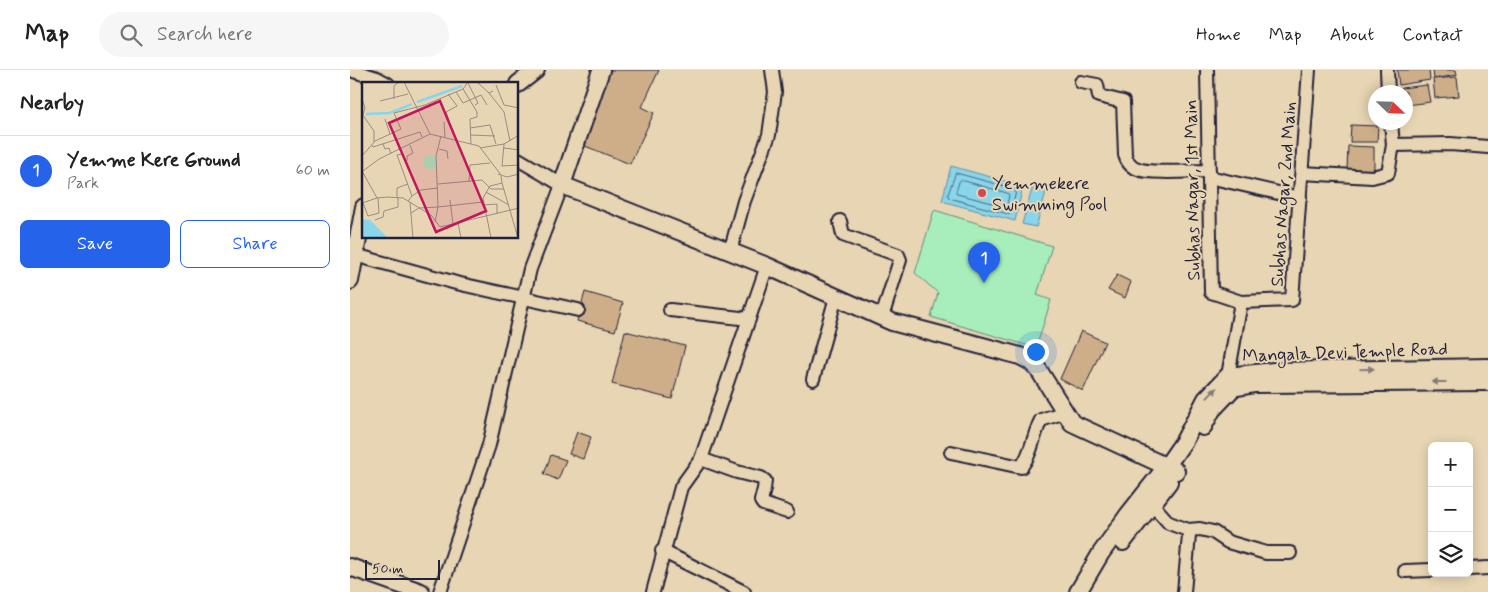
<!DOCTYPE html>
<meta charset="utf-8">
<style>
body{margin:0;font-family:Mynerve,sans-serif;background:#f6f6f6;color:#222}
.controls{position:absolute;right:15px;bottom:15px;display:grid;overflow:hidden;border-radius:8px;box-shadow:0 2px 12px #0003}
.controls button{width:45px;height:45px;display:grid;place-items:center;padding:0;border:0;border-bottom:1px solid #e0e0e0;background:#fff;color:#222;font:25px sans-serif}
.compass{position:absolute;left:1018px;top:15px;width:45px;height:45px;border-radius:50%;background:#fff;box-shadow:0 2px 12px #0003;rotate:113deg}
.scale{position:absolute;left:15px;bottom:12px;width:75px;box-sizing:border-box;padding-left:5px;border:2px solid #22223b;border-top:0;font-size:14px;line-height:18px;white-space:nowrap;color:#22223b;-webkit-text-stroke:4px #e8d5b3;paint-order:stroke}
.you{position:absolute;left:685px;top:281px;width:18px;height:18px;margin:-12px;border:4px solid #fff;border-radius:50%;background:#1a73e8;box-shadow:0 0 0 8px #1a73e833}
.badge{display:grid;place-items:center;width:32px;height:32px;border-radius:50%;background:#2563eb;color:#fff;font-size:16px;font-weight:700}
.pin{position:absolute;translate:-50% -41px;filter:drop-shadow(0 1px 2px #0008)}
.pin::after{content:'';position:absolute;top:26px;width:18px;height:15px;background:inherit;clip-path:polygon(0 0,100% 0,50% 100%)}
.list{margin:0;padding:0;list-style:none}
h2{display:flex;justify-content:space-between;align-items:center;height:65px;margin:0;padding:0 20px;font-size:21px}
h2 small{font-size:16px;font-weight:400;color:#767676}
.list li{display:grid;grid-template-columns:32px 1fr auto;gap:15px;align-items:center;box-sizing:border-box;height:70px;padding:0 20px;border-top:1px solid #e0e0e0}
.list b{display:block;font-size:19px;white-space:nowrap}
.list p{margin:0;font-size:16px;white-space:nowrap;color:#767676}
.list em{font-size:16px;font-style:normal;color:#767676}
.actions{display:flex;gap:10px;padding:15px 20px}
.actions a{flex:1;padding:11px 0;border:1px solid #2563eb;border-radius:8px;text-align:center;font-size:18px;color:#2563eb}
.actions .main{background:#2563eb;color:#fff}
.icon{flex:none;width:28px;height:28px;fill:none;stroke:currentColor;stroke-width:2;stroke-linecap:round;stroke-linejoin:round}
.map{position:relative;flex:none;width:1138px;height:522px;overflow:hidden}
header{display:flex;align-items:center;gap:30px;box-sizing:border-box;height:70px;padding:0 25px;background:#fff;border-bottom:1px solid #e0e0e0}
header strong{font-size:24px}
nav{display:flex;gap:28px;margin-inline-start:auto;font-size:18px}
.search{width:350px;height:45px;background:#f6f6f6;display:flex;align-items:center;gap:12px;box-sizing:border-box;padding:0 18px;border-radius:28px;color:#767676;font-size:19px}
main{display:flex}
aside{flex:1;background:#fff}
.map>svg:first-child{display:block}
.green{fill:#a7eebb;stroke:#64887b}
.water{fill:#89d5ea;stroke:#608da4}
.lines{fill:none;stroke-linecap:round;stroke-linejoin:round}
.shore{stroke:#4b6a81;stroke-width:1}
.building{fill:#cdae89;stroke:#22223b}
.street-casing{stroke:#22223b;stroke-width:16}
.secondary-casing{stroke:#22223b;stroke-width:20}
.street{stroke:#e8d5b3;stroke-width:12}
.secondary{stroke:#e8d5b3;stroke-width:16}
.oneway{fill:#857c77}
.poi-dot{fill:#d1495b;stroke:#e8d5b3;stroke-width:2}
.labels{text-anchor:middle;stroke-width:4;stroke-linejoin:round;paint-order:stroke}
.poi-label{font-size:18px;fill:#22223b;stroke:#e8d5b3;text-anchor:start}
.street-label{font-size:18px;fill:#22223b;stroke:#e8d5b3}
.inset-river{fill:none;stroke:#89d5ea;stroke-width:2.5}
.inset-road{fill:none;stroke:#998d83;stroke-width:1}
.view{fill:#c2185b;fill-opacity:0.15;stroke:#c2185b;stroke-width:2.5}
.inset-edge{fill:none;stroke:#22223b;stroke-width:2.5}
</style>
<header>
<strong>Map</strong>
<div class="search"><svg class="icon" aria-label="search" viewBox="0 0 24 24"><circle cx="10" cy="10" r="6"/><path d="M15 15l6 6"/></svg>Search here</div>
<nav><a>Home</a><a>Map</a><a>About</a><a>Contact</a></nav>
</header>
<main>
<aside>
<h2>Nearby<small></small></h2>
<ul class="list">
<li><span class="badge">1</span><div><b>Yemme Kere Ground</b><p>Park</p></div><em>60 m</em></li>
</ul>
<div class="actions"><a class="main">Save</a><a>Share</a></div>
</aside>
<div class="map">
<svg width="1138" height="522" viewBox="0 0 1138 522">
<rect width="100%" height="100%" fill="#e8d5b3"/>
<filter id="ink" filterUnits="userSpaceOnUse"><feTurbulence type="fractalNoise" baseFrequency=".02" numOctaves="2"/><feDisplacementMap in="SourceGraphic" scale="10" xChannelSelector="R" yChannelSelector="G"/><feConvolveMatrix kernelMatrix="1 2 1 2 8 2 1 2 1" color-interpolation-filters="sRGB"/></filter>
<g filter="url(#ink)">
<!-- green -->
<path class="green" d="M584 140 702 176 687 225 701 230 686 278 581 247 588 223 565 203Z"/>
<!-- water -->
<g class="water">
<path d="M601 96 673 116 665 151 592 131Z"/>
<path d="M682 119 696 122 686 157 672 154Z"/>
</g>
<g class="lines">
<!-- shore -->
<g class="shore">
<path d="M606 103 665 119 666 121 661 143 658 144 599 128 598 125Z"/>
<path d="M611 110 657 123 659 125 657 135 654 136 607 124 606 122 609 112Z"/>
</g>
</g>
<!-- building -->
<g class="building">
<path d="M259 0H309L292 37 304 43 280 94 230 74Z"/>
<path d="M1047 0H1079L1080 10 1049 15Z"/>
<path d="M1083 0H1106L1107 5 1084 9Z"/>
<path d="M1107 7 1109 26 1085 28 1083 9Z"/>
<path d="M1077 15 1080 32 1056 35V22H1051V18Z"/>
<path d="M1001 55 1028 56 1027 72H1000Z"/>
<path d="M998 76 1024 77V101L997 100Z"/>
<path d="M767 205 781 212 775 228 758 220Z"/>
<path d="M235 222 273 233 265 261 227 251Z"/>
<path d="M275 261 335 276 322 329 262 314Z"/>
<path d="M731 261 755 272 733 321 710 309Z"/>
<path d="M227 362 241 367 233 389 219 384Z"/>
<path d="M201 385 216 390 208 410 194 404Z"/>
</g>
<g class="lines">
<defs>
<g id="street">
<path d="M0 0 27 8 38 14"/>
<path d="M857 0 861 222 891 232 878 306 881 313"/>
<path d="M1037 0 1038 22"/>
<path d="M731 12 747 15 749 26 773 32 775 85C777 92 781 97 788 99 800 104 844 101 859 101"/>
<path d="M1041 52 1043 75 1100 74 1138 77"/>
<path d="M952 103 1022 107 1038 103 1043 75"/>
<path d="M859 107 950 128"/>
<path d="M490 151 493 165 548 185 550 190 532 247"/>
<path d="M380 182 394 131 419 65 425 22 422 0"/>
<path d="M5 185 106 213 228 240"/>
<path d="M891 232 942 230 959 0"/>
<path d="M320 240 399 249"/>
<path d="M463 309 486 227"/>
<path d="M601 382 671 397C682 384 683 365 691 350L715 342"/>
<path d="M351 389 387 402 411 408 415 411 414 419 411 431 413 434 437 442"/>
<path d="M802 434 819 453 838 460 850 459 863 462 878 472 916 483H940"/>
<path d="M312 481 394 522"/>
<path d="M1119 499 1138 498"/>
<path d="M1055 501 1082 500"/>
<path d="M90 522 139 375 180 199 212 115 168 89"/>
<path d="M303 522 331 417 351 389 417 196"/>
<path d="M834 522 839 465 838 460"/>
</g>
<g id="secondary">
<path d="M251 0 212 115 417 196 542 252 670 286 681 292 688 299 722 353 826 401"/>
<path d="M168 14 186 0"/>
<path d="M0 211 14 137"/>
<path d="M853 357 862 340 883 318 905 314 1138 312"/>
<path d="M773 472 819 412"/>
<path d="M0 497 71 522"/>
<path d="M728 522 751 483 778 445 816 397 834 371 856 329 878 306 924 301 1138 297"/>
</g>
</defs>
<!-- street casing -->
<use href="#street" class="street-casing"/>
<!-- secondary casing -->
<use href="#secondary" class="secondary-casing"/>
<!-- street -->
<use href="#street" class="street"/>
<!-- secondary -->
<use href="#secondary" class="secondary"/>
</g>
<!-- one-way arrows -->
<defs><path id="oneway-solid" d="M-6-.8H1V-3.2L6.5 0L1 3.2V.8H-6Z" transform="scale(1.25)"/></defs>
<g class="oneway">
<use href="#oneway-solid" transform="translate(1017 299) rotate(-1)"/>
<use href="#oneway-solid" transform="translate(1089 312) rotate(180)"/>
<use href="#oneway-solid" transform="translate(862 323) rotate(-46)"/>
</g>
</g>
<!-- markers -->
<circle class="poi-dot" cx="632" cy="123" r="5"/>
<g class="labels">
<!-- poi labels -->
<g class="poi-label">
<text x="642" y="119">Yemmekere<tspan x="642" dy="21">Swimming Pool</tspan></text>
</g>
<!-- street labels -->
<g class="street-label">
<text transform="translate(842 120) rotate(-91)" y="6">Subhas Nagar, 1st Main</text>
<text transform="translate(933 124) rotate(-86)" y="6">Subhas Nagar, 2nd Main</text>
<text transform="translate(995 282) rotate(-2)" y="6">Mangala Devi Temple Road</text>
</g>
</g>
<!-- overview -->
<g transform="translate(12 12)">
<rect width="156" height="156" fill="#e8d5b3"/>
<path d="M61 80a7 7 0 1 1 14 0a7 7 0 1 1-14 0Z" fill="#a7eebb"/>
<path d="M0 137 8 138 26 156H0Z" fill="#89d5ea"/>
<path class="inset-river" d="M55 20 100 4M4 32 28 31 50 22"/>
<path class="inset-road" d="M42 0 68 52 117 64 139 93M115 0 127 11M106 1 116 21 113 23M134 3 142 23 157 26M101 7 115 30V35L108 37 109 62M131 9 127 11 142 30 148 59M94 10 101 21 119 13 125 23M86 12 95 24 84 30 88 42M0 17 3 26 0 36M32 17V4L37 0M18 19 46 12M0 32 12 49V60M23 37 28 52M82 40 83 55M108 46 128 43 134 62M108 53 133 54M21 62 23 67 27 66 29 72M142 62 140 84 157 83M10 63 11 65 58 50 60 55M118 66 142 62 157 53M142 66 157 68M77 67 85 69 86 77M39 68 40 72 35 73 50 114 46 119M156 68 157 88M0 74 13 59 39 47 32 31 63 23 101 7 106 0M45 79V74L51 71 48 63M0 89 15 116 25 115M1 89 17 77 68 52M136 92 145 95 157 92M107 100 108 83 128 81M140 101 156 156M76 102 120 98 129 107H142M124 110 147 123M50 114 59 108 76 106M25 115 41 116 69 133 78 145 157 126M35 115V106L46 102M88 118 91 142M48 120 51 156M0 121 15 116M1 121 6 134 17 131 16 116M121 123 135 122V132M49 131 57 126 76 125 74 74 79 54M13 138 21 135 22 129 36 125V115M73 140 76 125 121 120M96 141 99 156M129 156 121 116 128 104 140 101 139 94"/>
<path class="view" d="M78 19 124 129 74 150 27 41Z"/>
<rect width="156" height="156" class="inset-edge"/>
</g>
</svg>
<div class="controls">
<button>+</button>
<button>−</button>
<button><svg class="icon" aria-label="layers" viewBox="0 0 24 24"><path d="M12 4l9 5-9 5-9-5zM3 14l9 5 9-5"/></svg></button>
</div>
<svg class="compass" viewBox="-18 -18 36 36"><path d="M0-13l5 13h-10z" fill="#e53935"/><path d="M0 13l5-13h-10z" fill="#767676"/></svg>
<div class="scale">50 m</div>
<div class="you"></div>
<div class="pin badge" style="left:634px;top:213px">1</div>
</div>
</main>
